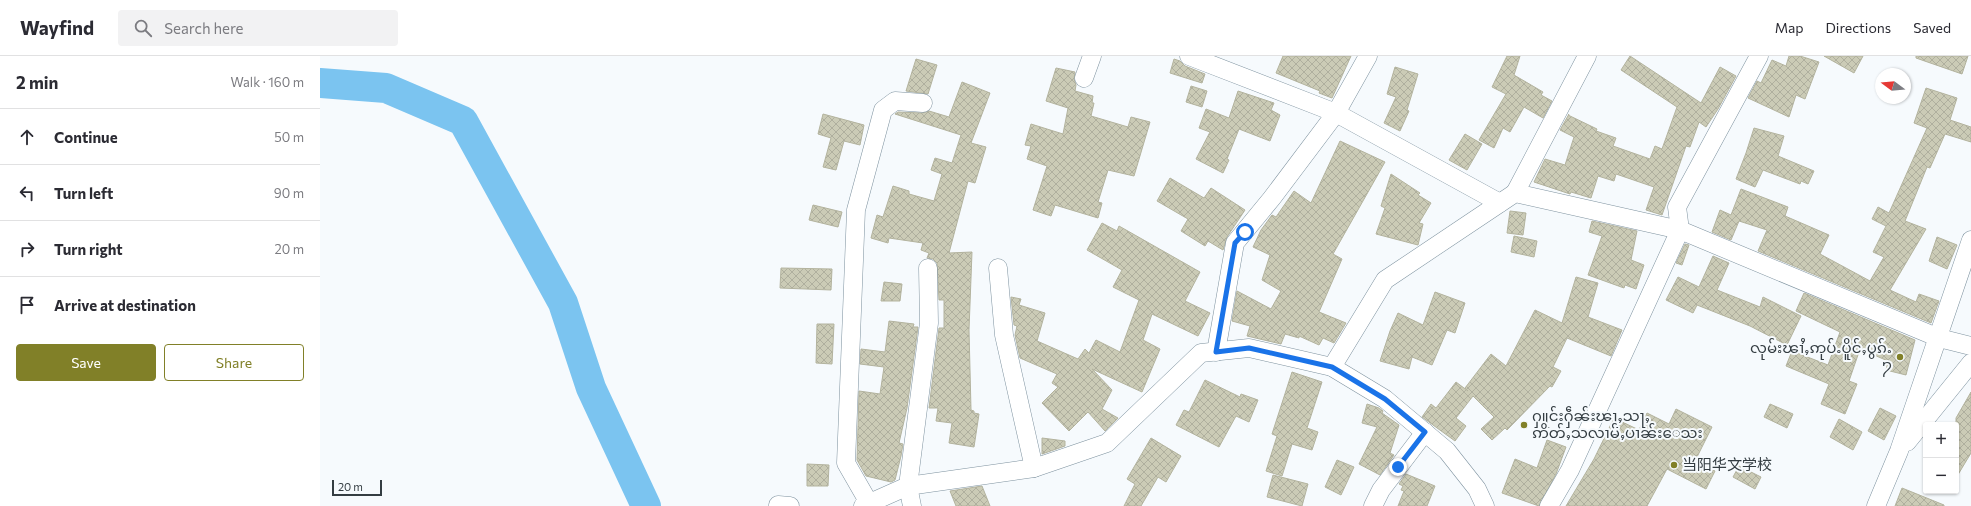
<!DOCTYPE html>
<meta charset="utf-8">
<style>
body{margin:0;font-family:Commissioner,"Noto Sans SC","Noto Sans Myanmar",sans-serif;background:#f2f2f3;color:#2b2b33}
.controls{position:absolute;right:12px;bottom:12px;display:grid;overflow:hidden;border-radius:4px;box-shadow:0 1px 3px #0004}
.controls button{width:36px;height:36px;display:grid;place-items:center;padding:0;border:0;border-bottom:1px solid #e1e1e2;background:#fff;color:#2b2b33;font:20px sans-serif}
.compass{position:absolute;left:1555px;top:12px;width:36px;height:36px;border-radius:50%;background:#fff;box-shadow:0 1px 3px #0004;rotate:286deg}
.scale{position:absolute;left:12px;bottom:10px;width:50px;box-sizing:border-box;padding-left:4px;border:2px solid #343d42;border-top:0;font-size:11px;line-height:14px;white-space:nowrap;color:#343d42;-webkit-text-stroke:3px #f6fafd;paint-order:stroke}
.stop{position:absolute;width:12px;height:12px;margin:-9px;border:3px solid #1a73e8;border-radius:50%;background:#fff}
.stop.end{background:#1a73e8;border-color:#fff;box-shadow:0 1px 4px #0008}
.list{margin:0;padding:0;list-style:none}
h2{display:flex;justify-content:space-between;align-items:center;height:52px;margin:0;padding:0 16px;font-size:17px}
h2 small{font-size:13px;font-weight:400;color:#7c7c81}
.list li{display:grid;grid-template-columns:26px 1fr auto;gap:12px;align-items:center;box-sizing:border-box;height:56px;padding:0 16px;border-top:1px solid #e1e1e2}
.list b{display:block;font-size:15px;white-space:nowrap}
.list em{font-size:13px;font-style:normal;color:#7c7c81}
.actions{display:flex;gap:8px;padding:12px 16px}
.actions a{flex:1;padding:9px 0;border:1px solid #818028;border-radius:4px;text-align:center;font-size:14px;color:#818028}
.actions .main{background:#818028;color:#fff}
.icon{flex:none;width:22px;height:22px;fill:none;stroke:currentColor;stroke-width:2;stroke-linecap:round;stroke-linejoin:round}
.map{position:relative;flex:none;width:1651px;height:450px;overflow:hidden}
header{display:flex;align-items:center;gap:24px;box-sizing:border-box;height:56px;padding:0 20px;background:#fff;border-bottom:1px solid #e1e1e2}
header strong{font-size:19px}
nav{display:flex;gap:22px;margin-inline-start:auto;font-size:14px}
.search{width:280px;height:36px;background:#f2f2f3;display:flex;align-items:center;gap:10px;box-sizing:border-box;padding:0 14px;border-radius:4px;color:#7c7c81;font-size:15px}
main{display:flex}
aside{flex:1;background:#fff}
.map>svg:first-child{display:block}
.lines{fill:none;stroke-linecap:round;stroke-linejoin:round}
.river{stroke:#7bc4f0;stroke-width:30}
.building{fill:url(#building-cross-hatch);stroke:#b3b39e}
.minor-casing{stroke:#7e929f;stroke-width:19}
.minor{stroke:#fff;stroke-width:18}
.route{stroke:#1a73e8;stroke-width:5}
.poi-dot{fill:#818028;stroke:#f6fafd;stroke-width:1.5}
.labels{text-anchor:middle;stroke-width:4;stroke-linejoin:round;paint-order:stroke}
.poi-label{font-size:15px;fill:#343d42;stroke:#f6fafd;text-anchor:start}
</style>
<header>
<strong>Wayfind</strong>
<div class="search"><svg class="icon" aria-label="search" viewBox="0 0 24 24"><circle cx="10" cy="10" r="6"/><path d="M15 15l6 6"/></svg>Search here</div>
<nav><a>Map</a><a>Directions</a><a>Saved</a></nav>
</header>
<main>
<aside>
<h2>2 min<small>Walk · 160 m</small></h2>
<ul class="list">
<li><svg class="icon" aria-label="ahead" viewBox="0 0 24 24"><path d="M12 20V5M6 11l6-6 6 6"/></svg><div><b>Continue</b></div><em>50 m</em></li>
<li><svg class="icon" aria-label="left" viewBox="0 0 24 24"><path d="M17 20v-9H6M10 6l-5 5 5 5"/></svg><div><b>Turn left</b></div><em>90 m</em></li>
<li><svg class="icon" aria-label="right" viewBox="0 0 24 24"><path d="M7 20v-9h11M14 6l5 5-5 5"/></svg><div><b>Turn right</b></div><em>20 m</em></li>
<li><svg class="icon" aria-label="arrive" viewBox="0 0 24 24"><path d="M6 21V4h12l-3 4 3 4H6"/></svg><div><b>Arrive at destination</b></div></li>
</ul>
<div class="actions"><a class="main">Save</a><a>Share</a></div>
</aside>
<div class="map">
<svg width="1651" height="450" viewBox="0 0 1651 450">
<defs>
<pattern id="building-cross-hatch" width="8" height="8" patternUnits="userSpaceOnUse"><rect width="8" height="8" fill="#cbcbb6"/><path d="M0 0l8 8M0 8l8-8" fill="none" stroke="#afaf9e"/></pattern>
</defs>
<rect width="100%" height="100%" fill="#f6fafd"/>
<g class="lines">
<!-- river -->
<path class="river" d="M0 27 66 32 143 65 243 247 271 332 326 450"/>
</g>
<!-- building -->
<g class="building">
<path d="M963 0H1031L1012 42 999 37 1000 35 956 17Z"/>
<path d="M1187 0H1200L1194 19 1223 36 1221 39 1232 45 1223 62 1204 51 1190 76 1183 72 1174 92 1159 84 1186 38 1172 31Z"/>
<path d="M1310 0 1381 47 1400 11 1416 20 1398 53 1386 71 1379 66 1370 91 1366 90 1342 159 1326 154 1334 131 1296 118 1294 125 1278 120 1271 142 1251 136 1250 138 1214 126 1225 103 1245 109 1254 81 1240 74 1249 58 1248 59 1277 73 1276 75 1296 82 1293 90 1330 103 1335 90 1342 93 1357 51 1301 14Z"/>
<path d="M1469 0H1480L1499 6 1485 43 1476 39 1469 61 1428 42 1437 25 1441 27 1452 4 1466 10Z"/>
<path d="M1504 0H1543L1534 17Z"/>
<path d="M1596 0H1648L1642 18 1596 2Z"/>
<path d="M596 3 617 9 608 38 586 35Z"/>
<path d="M854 3 860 5 865 10 885 18 882 27 850 17Z"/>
<path d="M1075 11 1098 18 1087 54 1089 55 1080 75 1064 67 1076 41 1067 38Z"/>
<path d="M736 12 755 16 754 23 756 29 755 35 773 40 772 47H774L771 60 808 71 811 61 830 66 814 120 788 114 778 146 782 147 778 162 735 149 731 160 713 154 727 110 707 103 711 90 705 89 711 68 743 78 748 52 726 45Z"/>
<path d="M642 26 670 37 651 87 666 91 655 127 648 125 629 197 652 196 649 274 651 354 654 355V357L659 358 654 391 629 387 632 367 616 365 618 352H609L619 272H624V244H619L617 207 613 203 607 202 609 197 601 194 603 187 569 182 568 187 551 182 557 159 563 161 573 130 589 135V138L614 145 622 118 611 114 615 102 632 107 641 79 575 58 578 56 602 57 609 55 629 61Z"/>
<path d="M871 30 887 35 882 51 866 46Z"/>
<path d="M1606 32 1637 42 1630 64 1651 71V86L1625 78 1610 112 1607 111 1585 165 1606 173 1570 234 1596 246 1599 238 1619 245 1611 267 1438 195 1447 174 1419 165 1411 184 1392 176 1400 154 1411 159 1421 133 1468 151 1465 160 1509 179 1500 198 1550 225 1564 201 1553 196 1566 170 1552 163 1558 151 1569 157 1607 72 1594 67Z"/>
<path d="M918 35 954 47 951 54 960 59 950 85 919 73 907 103 909 104 903 117 876 103 890 76 879 72 886 53 909 62Z"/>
<path d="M503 58 544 69 540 89 524 85 516 114 503 111 511 82 498 78Z"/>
<path d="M1434 72 1464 80 1458 100 1494 115 1488 128 1481 125 1480 128 1443 114 1435 131 1416 123 1426 97Z"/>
<path d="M1145 78 1162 88 1147 114 1129 104Z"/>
<path d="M1020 85 1065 106 1013 198 1022 203 999 256 1026 267 1014 287 1003 282 999 289 979 280V282L965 278 961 288 927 280 930 270 912 265 917 235 951 253 961 235 942 224 950 199 933 191 941 174 952 159 956 161 974 135 991 147Z"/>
<path d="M1071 118 1100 137 1098 139 1111 147 1099 167 1103 168 1098 189 1056 178 1065 152 1061 150Z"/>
<path d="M850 122 884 142 891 132 925 154 907 181 903 194 888 185 885 190 861 175 868 163 837 145Z"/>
<path d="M493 149 522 156 518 171 489 164Z"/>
<path d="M1190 155 1206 157 1203 179 1187 177Z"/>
<path d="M1272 165 1317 175 1311 204 1324 209 1316 233 1305 229 1304 232 1268 219 1282 180 1269 176Z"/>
<path d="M782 167 797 175 799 170 880 216 865 245 890 257 878 280 832 258 823 284 840 293 822 336 772 313 792 334 782 353 798 362 785 375 768 356 749 375 722 347 738 331 732 327 737 318 700 302 695 279 697 270 694 269 691 241 701 243 699 249 725 257 717 285 758 303 765 293 769 297 776 284 800 296 819 244 793 231 802 214 767 194Z"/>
<path d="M1194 180 1217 185 1214 201 1191 196Z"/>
<path d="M1617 181 1637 189 1627 213 1609 205Z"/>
<path d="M1365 188 1369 189 1362 209 1356 207Z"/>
<path d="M1393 200 1409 207 1397 234 1440 251 1443 241 1481 260 1467 289 1430 270 1377 249 1373 257 1346 244 1358 221 1379 231Z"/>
<path d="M461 212 512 213 511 234 460 232Z"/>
<path d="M1256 221 1278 227 1268 261 1302 274 1291 300 1247 282 1233 311 1241 315 1232 331 1230 330 1187 374 1185 372 1172 384 1161 373 1174 361 1153 340 1136 362 1146 370 1135 385 1102 361 1111 348 1116 352 1136 326 1148 335 1145 332 1171 298 1186 310 1215 254 1242 267Z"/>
<path d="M564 226 582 228 580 245H561Z"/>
<path d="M1115 236 1145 247 1135 277 1127 274 1112 309 1092 301 1089 313 1060 305 1070 275 1078 257 1103 269Z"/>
<path d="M1484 237 1595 284 1586 319 1566 314 1568 305 1540 293 1529 325 1537 328 1525 358 1501 348 1509 328 1466 310 1472 295 1508 309 1520 276 1476 255Z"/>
<path d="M569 265 594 268 593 271H598L587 352 579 387 583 388 581 400 575 424 571 426 546 420 537 404 539 335 560 338 564 311 540 308 541 293 565 296Z"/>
<path d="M497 268H514L512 308 496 307Z"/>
<path d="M972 316 1002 326 987 372 998 376 992 394 972 388 962 420 946 415 957 380 952 378Z"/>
<path d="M885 324 920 341 921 338 938 344 929 366 916 360 899 391 856 369 864 354 869 356Z"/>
<path d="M1651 336V397L1636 422V362Z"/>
<path d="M1047 348 1059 352 1063 355 1062 357 1079 369 1070 397 1074 399 1060 419 1039 408 1057 371 1042 367Z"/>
<path d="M1450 348 1473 358 1467 372 1444 361Z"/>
<path d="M1560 352 1576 360 1564 384 1548 375Z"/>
<path d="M1356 353 1392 371 1375 405 1395 415 1386 433 1347 413 1327 450H1246L1274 403 1294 362 1319 374 1327 357 1349 368Z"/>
<path d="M1519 363 1542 376 1533 394 1510 381Z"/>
<path d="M722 382 745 385V390L722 398Z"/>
<path d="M831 382 861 400 846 426 838 421 821 450H804L815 428 807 423Z"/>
<path d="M1227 384 1246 391 1236 418 1219 450 1182 437 1195 403 1217 412Z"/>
<path d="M1017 404 1034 411 1021 439 1005 431Z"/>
<path d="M487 408 509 409 508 430H487Z"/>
<path d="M1419 410 1441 421 1435 433 1413 421Z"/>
<path d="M1086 418 1115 430 1107 450H1078L1084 435 1081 434 1083 430 1079 428Z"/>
<path d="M953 419 988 428 982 450 947 441Z"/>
<path d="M662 430 670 450H636L630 435Z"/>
<path d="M1582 432 1624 449V450H1575Z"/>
</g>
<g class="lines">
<defs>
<g id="minor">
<path d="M869 0 1016 57 1180 147"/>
<path d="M764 22 772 0"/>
<path d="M1195 137 1267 0"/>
<path d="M678 212 684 279 714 412"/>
<path d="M896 296 915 187 952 142 1016 57 1048 0"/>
<path d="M1012 311 1065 224 1195 137 1360 174 1619 282 1651 290"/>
<path d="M1587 386 1651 307"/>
<path d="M549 447 526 407 536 154 563 54 575 45 603 47"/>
<path d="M458 449 470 450"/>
<path d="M543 450 588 430 714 412 787 387 881 297 929 292 1012 311 1065 343 1127 395 1157 433 1165 450"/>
<path d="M592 450 588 430 609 267 608 212"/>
<path d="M1053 450 1061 434 1105 376"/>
<path d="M1229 450 1250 414 1360 174 1357 151 1439 0"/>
<path d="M1556 450 1579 395 1651 184"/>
</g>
</defs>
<!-- minor casing -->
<use href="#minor" class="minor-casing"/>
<!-- minor -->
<use href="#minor" class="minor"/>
</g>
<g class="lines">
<!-- route -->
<path class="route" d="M925 176 915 187 896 296 929 292 1012 311 1065 343 1105 376 1078 411"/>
</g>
<!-- markers -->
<g class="poi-dot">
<circle cx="1580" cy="301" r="4"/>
<circle cx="1204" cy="369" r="4"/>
<circle cx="1354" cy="409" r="4"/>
</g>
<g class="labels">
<!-- poi labels -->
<g class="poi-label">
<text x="1572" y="297" text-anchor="end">လုမ်းၽၢႆႇဢုပ်ႉပိူင်ႇပွၵ်ႉ<tspan x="1572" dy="17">႒</tspan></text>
<text x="1212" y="365">ႁူင်းႁဵၼ်းၽႃႇသႃႇ<tspan x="1212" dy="17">ဢိတ်ႇသလၢမ်ႇပၢၼ်းေသး</tspan></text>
<text x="1362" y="414">当阳华文学校</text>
</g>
</g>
</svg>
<div class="controls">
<button>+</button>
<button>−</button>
</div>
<svg class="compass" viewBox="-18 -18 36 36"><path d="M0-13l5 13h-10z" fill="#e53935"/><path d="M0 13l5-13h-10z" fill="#7c7c81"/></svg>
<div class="scale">20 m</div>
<div class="stop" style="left:925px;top:176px"></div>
<div class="stop end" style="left:1078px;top:411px"></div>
</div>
</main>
